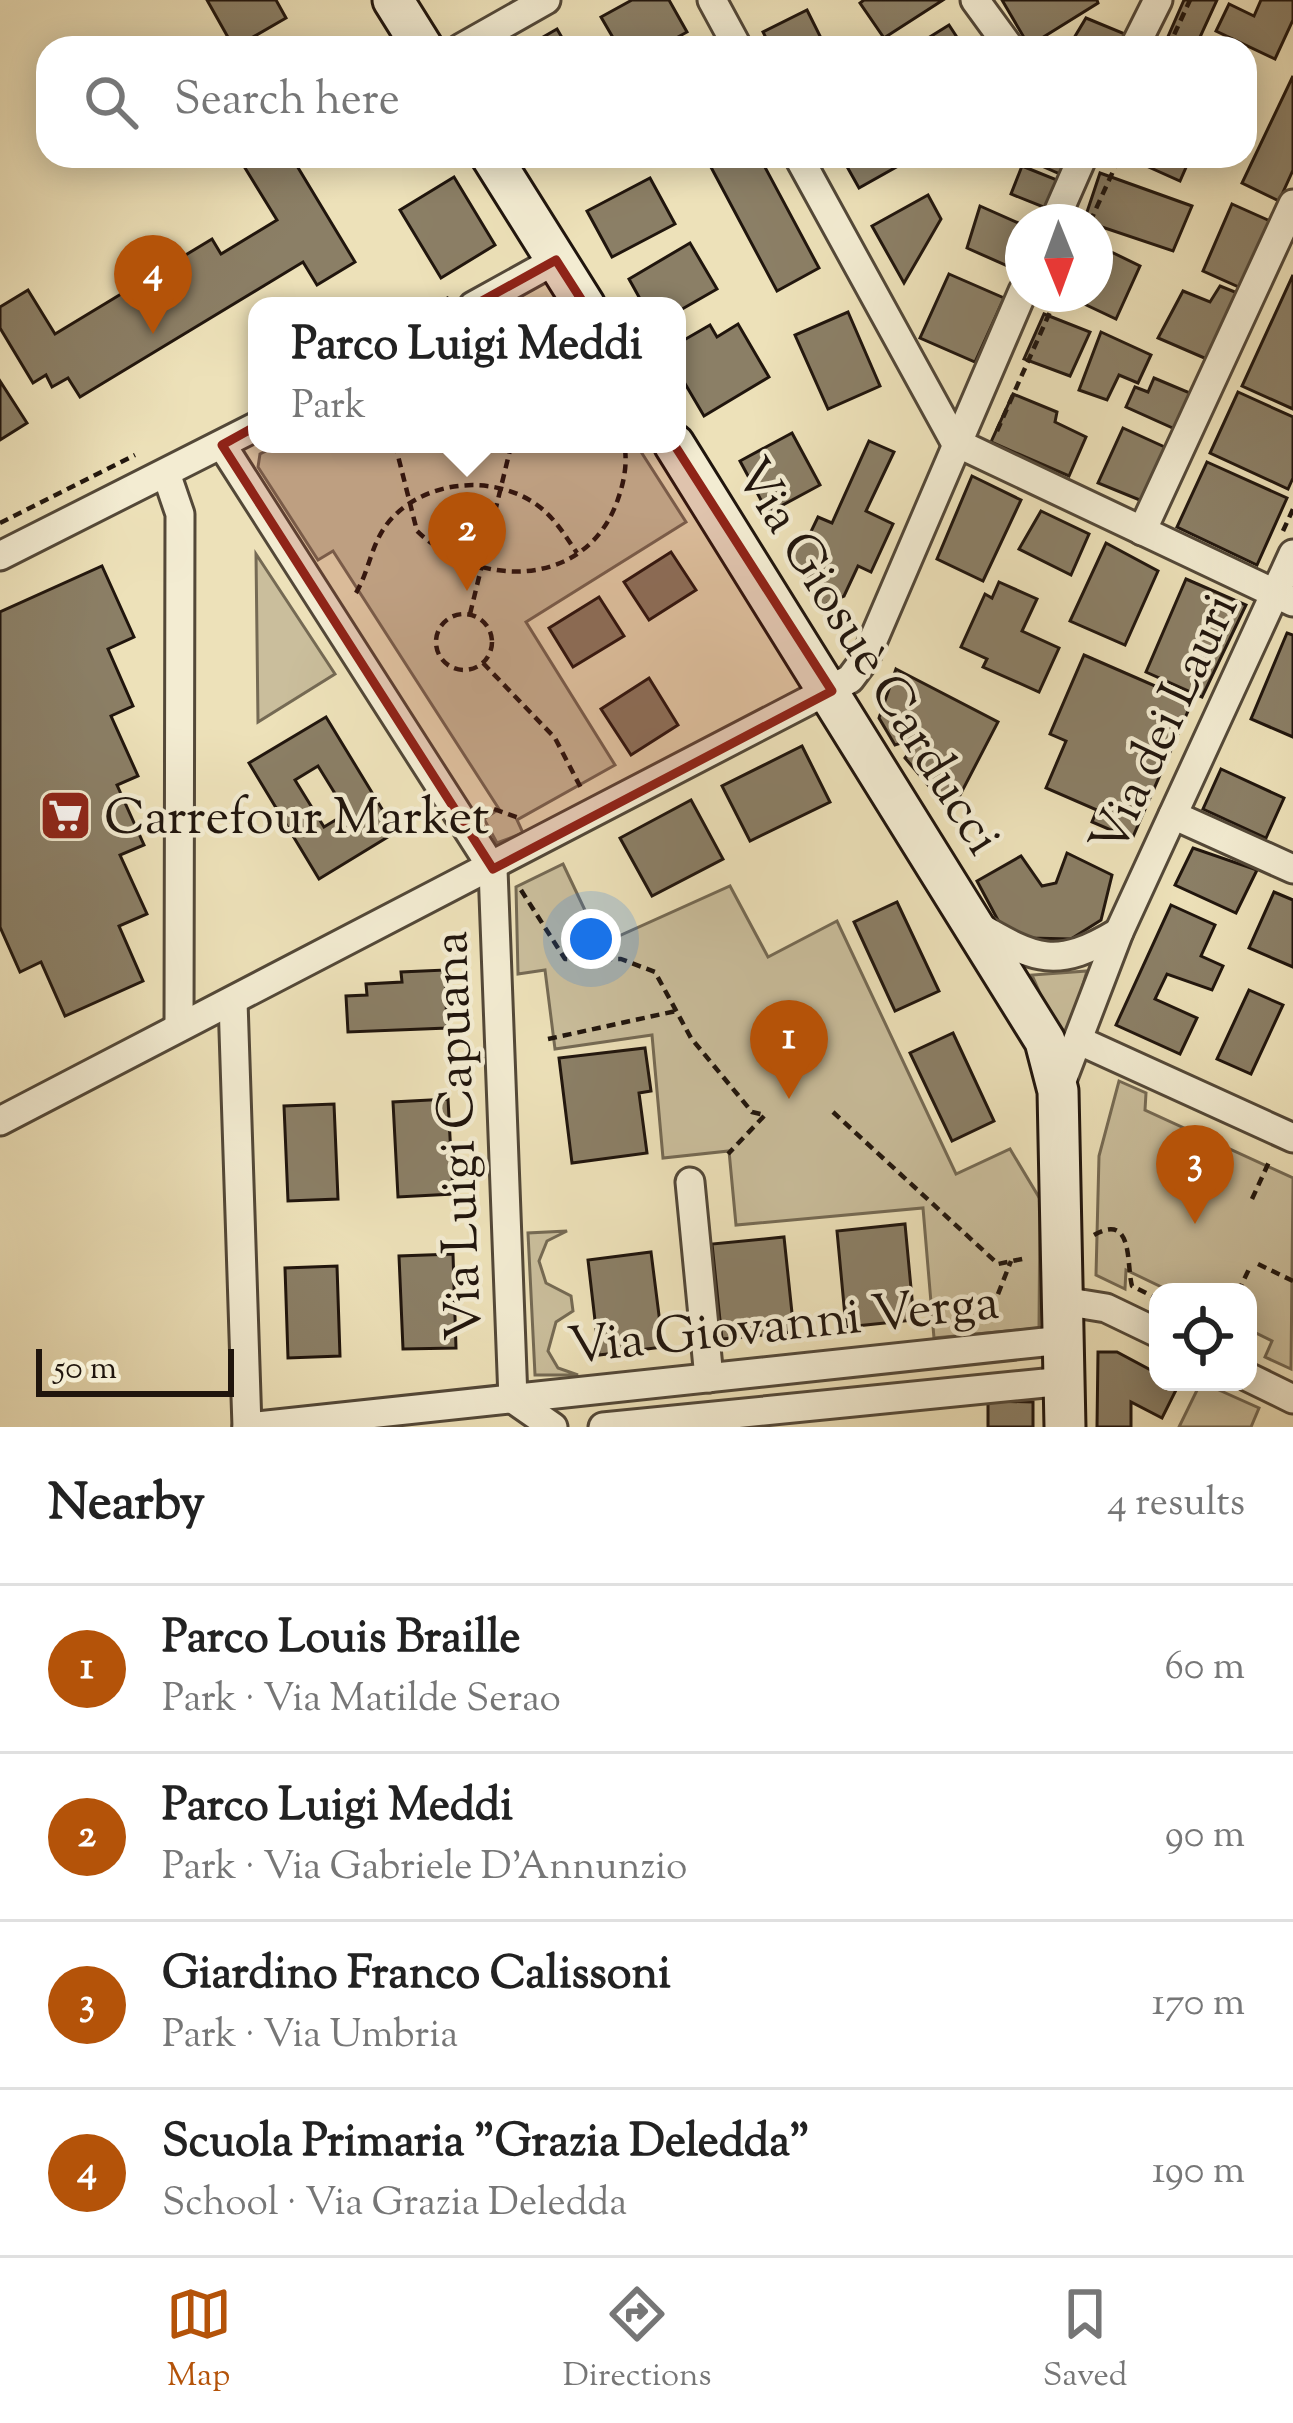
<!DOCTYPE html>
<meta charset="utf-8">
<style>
body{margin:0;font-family:"Sorts Mill Goudy",serif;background:#f6f6f6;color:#222}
.controls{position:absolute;right:36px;bottom:36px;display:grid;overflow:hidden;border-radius:24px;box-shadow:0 6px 30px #0003}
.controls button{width:108px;height:108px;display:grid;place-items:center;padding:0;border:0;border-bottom:3px solid #e0e0e0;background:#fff;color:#222;font:60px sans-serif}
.compass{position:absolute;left:1005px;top:204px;width:108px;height:108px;border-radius:50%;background:#fff;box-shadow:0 6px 30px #0003;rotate:179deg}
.scale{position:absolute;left:36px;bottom:30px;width:198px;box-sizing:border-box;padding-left:12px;border:6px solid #20150d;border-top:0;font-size:33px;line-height:42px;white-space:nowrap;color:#20150d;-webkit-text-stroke:9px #f3ecd2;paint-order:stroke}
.you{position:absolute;left:591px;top:939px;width:42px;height:42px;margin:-30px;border:9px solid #fff;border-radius:50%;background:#1a73e8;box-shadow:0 0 0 18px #1a73e833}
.badge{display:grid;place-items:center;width:78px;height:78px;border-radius:50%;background:#b45309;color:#fff;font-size:39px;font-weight:700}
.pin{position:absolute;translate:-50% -99px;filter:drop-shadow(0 3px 6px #0008)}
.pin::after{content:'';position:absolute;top:63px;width:42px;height:36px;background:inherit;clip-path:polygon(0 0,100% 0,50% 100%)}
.popup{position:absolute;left:248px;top:297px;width:438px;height:156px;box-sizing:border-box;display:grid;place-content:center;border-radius:24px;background:#fff;filter:drop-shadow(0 3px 9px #0005);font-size:39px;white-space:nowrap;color:#767676}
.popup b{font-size:45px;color:#222}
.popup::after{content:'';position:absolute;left:50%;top:100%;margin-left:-24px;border:24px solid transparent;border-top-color:#fff}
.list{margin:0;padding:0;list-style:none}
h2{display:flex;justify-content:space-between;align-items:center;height:156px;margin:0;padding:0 48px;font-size:51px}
h2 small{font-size:39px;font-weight:400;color:#767676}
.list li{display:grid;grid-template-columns:78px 1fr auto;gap:36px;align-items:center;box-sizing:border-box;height:168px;padding:0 48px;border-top:3px solid #e0e0e0}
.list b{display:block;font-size:45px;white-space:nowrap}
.list p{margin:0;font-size:39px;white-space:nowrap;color:#767676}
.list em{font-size:39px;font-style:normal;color:#767676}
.icon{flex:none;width:66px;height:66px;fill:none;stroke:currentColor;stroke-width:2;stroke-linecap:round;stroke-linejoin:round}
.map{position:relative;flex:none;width:1293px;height:1427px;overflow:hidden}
.search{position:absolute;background:#fff;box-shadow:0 6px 30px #0003;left:36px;right:36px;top:36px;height:132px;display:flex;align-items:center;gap:30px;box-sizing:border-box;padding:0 42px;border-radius:36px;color:#767676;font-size:45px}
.sheet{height:828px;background:#fff}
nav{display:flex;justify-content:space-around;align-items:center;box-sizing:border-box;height:168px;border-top:3px solid #e0e0e0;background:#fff;font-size:33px;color:#767676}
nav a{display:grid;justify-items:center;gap:6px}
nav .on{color:#b45309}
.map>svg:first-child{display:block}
.green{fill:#cabe9c;stroke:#756a54;stroke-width:3}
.building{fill:#8b7f66;stroke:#20150d;stroke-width:3;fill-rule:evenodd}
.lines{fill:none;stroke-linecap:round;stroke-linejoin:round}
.street-casing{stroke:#534838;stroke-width:33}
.secondary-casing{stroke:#20150d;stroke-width:45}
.path{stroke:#20150d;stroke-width:4.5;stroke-dasharray:9 6;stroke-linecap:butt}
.street{stroke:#f3ecd2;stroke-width:27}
.secondary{stroke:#f3ecd2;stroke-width:39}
.marked{fill:#8f2418;fill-opacity:0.2;stroke:#8f2418;stroke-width:9;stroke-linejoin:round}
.labels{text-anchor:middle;stroke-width:9;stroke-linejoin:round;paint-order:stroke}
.street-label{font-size:51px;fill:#20150d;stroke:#f3ecd2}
.poi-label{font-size:51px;fill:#20150d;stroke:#f3ecd2;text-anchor:start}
</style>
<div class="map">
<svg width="1293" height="1427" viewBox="0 0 1293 1427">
<rect width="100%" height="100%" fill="#ede1b9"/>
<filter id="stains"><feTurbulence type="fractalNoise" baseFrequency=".00167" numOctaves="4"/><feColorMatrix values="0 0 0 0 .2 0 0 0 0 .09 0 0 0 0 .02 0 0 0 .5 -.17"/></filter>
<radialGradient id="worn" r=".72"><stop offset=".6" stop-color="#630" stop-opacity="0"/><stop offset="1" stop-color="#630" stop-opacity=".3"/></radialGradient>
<!-- green -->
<g class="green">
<path d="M280 444H636L686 522 526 622 615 765 517 820 523 833 497 843 484 819 499 809 333 551 318 560 258 467 260 454Z"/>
<path d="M256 554 335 674 258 722Z"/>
<path d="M563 864 601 944 730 886 768 957 837 921 956 1174 1010 1149 1040 1199 1039 1328 934 1338 923 1208 736 1225 729 1151 663 1158 652 1035 555 1049 545 970 518 974 516 887Z"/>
<path d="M1087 971 1064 1049 1032 975Z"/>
<path d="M1119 1081 1146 1093 1145 1110 1293 1178 1291 1369 1265 1357 1272 1341 1248 1329V1292H1172L1126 1270 1125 1289 1096 1275 1099 1156Z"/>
<path d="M567 1231 547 1241 539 1261 546 1283 571 1296 573 1311 556 1322 548 1351 558 1368 578 1375H535L528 1233Z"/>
<path d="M1201 1382 1259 1408 1251 1427H1179Z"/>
</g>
<!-- building -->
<g class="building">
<path d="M207 0H276L286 18 234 48Z"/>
<path d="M632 0H669L687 32 658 48H619L601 17Z"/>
<path d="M864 0H943L884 38 860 3Z"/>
<path d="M1002 0H1097L1098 3 1029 46Z"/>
<path d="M1184 0H1217L1200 37 1224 48H1163Z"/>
<path d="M1261 0H1293V20L1275 59 1216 31 1229 4 1254 16Z"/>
<path d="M807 10 821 38 800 48H771L763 32Z"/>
<path d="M1086 18 1125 34 1119 48H1068Z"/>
<path d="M949 25 964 48H912Z"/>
<path d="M557 29 568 48H524Z"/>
<path d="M1293 76V170L1279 201 1242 183Z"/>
<path d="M254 156H291L355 262 317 285 303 262 80 397 68 378 52 387 46 375 33 383 0 328V307L28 290 55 334 212 239 221 254 277 220 242 163Z"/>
<path d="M705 156H759L819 268 777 291Z"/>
<path d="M841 156H914V157L859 188Z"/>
<path d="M1019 156H1068L1060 174Z"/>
<path d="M1124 156H1191L1180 181Z"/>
<path d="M1022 166 1062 182 1051 210 1011 194Z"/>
<path d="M1100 173 1192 206 1173 251 1084 221Z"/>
<path d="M454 177 495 245 441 278 400 210Z"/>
<path d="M650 178 675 224 612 257 587 211Z"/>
<path d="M928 195 941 219 904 283 872 226Z"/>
<path d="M1232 204 1270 221 1241 288 1203 271Z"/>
<path d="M980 206 1023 225 1021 272 967 248Z"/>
<path d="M690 243 717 289 677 312V306H644L629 279Z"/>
<path d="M1095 244 1140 266 1116 319 1063 294H1095Z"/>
<path d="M949 274 1004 298 975 362 920 338Z"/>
<path d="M1293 275V409L1242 386Z"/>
<path d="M1220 286 1240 294 1209 360 1158 338 1183 291 1210 302Z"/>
<path d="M848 312 880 386 828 409 795 335Z"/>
<path d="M1044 314 1090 332 1070 376 1024 359Z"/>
<path d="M738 324 769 377 704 416 677 370V344L710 325 717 337Z"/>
<path d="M1101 332 1151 355 1138 383 1119 375 1107 400 1079 390Z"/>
<path d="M1154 378 1190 393 1175 429 1126 407 1135 387 1148 392Z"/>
<path d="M0 381 27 423 0 440Z"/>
<path d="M1238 392 1293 417V478L1288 489 1210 453Z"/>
<path d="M1013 394 1057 412 1055 422 1086 437 1069 476 991 442Z"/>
<path d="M1123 428 1169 449 1147 503 1098 483Z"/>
<path d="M792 433 820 485 768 513 740 461Z"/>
<path d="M869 441 894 452 866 511 893 524 871 572 858 566 844 596 818 608 789 549 807 540 818 517 832 523Z"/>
<path d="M1207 462 1287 498 1257 565 1177 527Z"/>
<path d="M972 476 1021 500 983 581 937 559Z"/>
<path d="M1041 511 1089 534 1071 575 1019 549Z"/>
<path d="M1106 543 1158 571 1125 645 1070 621Z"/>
<path d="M671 552 696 590 649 620 624 582Z"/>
<path d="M102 566 134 637 108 649 133 706 111 716 138 776 117 785 144 845 120 855 147 914 119 926 143 981 65 1016 41 962 20 972 0 927V612Z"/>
<path d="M1186 579 1246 605 1202 697 1146 672Z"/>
<path d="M999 582 1037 599 1022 631 1059 648 1039 692 983 667 987 659 961 647 985 594 992 598Z"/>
<path d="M599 597 624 636 573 667 549 628Z"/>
<path d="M1287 633 1293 635V737L1251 719Z"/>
<path d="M1084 655 1192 702 1132 839 1092 822 1097 810 1046 788 1066 741 1050 734Z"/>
<path d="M896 669 998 722 959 797 946 806 905 758 911 750 904 742 895 745 879 718Z"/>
<path d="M649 678 678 725 631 755 601 709Z"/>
<path d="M326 717 396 832 319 879 249 763ZM318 766 347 813 324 827 295 780Z"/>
<path d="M802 746 830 802 750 841 722 786Z"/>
<path d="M1221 769 1284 798 1266 838 1203 809Z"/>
<path d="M691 800 723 859 652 896 620 838Z"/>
<path d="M1193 848 1257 870 1236 913 1175 885Z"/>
<path d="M1067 853 1112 875 1101 920 1071 939 1029 938 1000 924 977 881 1021 856 1042 886 1056 883Z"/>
<path d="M1274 892 1293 900V967L1249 948Z"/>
<path d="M897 902 939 991 895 1011 854 922Z"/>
<path d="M1171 905 1215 925 1201 956 1223 966 1212 990 1167 974 1155 999 1197 1018 1180 1054 1116 1025Z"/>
<path d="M445 970 447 1028 348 1032 346 996 367 995 366 984 402 982 401 972Z"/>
<path d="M1249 990 1283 1005 1251 1074 1217 1059Z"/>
<path d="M953 1033 994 1121 952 1141 910 1053Z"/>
<path d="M645 1048 651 1091 639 1093 647 1153 572 1163 559 1058Z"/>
<path d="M448 1099 453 1194 398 1197 393 1102Z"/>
<path d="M334 1104 338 1199 288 1201 284 1106Z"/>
<path d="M905 1224 914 1320 846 1327 837 1231Z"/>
<path d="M784 1237 794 1332 722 1339 712 1244Z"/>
<path d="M651 1252 663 1347 599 1355 588 1260Z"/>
<path d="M453 1254 456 1348 403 1349 399 1256Z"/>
<path d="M337 1266 340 1356 288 1358 285 1268Z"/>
<path d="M1098 1352H1117L1158 1374V1382L1179 1384 1162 1418 1131 1402V1427H1097Z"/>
<path d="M988 1401 1033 1402V1427H988Z"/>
</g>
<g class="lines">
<defs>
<g id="street">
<path d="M712 0 738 48"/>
<path d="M975 0 1010 48"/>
<path d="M461 48 546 0"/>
<path d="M1134 48 1158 0"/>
<path d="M798 156 955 442"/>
<path d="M1054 222 1083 156"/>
<path d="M473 306 556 260"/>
<path d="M955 442 1293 602"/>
<path d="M222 445 493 869 513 1399"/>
<path d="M166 473 180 514 179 1027"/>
<path d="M1142 531 1293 204"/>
<path d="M0 556 257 426"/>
<path d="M1173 815 1293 869"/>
<path d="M976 925C1036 960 1056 970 1119 932"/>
<path d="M233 1001 247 1427"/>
<path d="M1080 1041 1293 1138"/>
<path d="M1058 1091 1119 932 1293 554"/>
<path d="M0 1121 850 679 865 659 1023 291"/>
<path d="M690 1182 709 1378"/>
<path d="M1063 1301 1106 1308 1158 1333"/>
<path d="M1248 1377 1293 1399"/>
<path d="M513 1399 553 1427"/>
<path d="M247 1427 1063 1340"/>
<path d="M603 1427 1065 1381"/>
</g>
<g id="secondary">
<path d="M393 0 423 48"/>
<path d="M491 156 585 306"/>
<path d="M674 444 1045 1041 1058 1091 1065 1427"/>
</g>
</defs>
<!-- street casing -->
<use href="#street" class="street-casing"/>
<!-- secondary casing -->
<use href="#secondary" class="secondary-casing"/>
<!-- path -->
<g class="path">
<path d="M1168 48 1190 0"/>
<path d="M1090 222 1120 156"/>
<path d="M433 306 449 298"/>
<path d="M997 431 1058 294"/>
<path d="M395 444 417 531C477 589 587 590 618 499 624 482 628 462 624 444"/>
<path d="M505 444H528"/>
<path d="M0 523 135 455"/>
<path d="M1283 531 1293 509"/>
<path d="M356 593C369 571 371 545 387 524 423 478 498 473 541 508 556 520 566 537 577 553"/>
<circle cx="464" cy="642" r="28"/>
<path d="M470 614 511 446"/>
<path d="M483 663 555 738 581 788"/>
<path d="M494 809 522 819"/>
<path d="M521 890 565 959H621L655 972 691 1038 752 1112 765 1115 728 1154"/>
<path d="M548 1039 676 1011"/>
<path d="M833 1112 998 1264 1027 1258"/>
<path d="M1252 1199 1269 1162"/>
<path d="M1094 1235C1134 1212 1126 1264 1132 1286L1158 1299"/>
<path d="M1258 1264 1293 1281"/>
<path d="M1238 1292 1251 1265"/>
<path d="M987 1322 1011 1261"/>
</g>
<!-- street -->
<use href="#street" class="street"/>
<!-- secondary -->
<use href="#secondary" class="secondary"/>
</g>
<!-- marked area -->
<path class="marked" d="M556 260 832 691 493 869 222 445Z"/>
<!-- icons -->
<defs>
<symbol id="supermarket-square" viewBox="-11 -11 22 22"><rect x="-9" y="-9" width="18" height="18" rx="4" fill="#8f2418" stroke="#f3ecd2"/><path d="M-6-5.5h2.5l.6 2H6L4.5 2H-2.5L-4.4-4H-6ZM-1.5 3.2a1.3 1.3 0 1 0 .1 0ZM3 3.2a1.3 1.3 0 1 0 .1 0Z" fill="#fff"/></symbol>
</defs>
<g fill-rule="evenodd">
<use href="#supermarket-square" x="36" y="786" width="59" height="59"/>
</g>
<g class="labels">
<!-- street labels -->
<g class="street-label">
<text transform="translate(870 655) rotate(58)" y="18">Via Giosuè Carducci</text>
<text transform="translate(1162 723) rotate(-65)" y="18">Via dei Lauri</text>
<text transform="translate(455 1136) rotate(-92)" y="18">Via Luigi Capuana</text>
<text transform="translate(783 1322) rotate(-6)" y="18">Via Giovanni Verga</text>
</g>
<!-- poi labels -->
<g class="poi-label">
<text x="104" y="833">Carrefour Market</text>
</g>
</g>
<rect width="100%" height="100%" filter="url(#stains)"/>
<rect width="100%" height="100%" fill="url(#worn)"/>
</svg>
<div class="controls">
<button><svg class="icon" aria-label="locate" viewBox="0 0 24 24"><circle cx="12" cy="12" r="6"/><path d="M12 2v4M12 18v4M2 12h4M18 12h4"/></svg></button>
</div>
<svg class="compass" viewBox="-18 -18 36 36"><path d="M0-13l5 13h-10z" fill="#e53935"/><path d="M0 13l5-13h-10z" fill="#767676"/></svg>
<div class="scale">50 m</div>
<div class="you"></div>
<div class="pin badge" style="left:789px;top:1099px">1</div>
<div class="pin badge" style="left:467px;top:591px">2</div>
<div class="popup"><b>Parco Luigi Meddi</b>Park</div>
<div class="pin badge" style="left:1195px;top:1224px">3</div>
<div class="pin badge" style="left:153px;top:334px">4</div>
<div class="search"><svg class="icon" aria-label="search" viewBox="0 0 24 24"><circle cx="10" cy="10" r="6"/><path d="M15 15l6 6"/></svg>Search here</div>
</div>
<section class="sheet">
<h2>Nearby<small>4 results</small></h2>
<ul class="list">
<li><span class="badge">1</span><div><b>Parco Louis Braille</b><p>Park · Via Matilde Serao</p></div><em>60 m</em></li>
<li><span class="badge">2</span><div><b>Parco Luigi Meddi</b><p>Park · Via Gabriele D'Annunzio</p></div><em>90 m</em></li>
<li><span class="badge">3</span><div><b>Giardino Franco Calissoni</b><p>Park · Via Umbria</p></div><em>170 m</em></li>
<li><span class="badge">4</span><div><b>Scuola Primaria &quot;Grazia Deledda&quot;</b><p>School · Via Grazia Deledda</p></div><em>190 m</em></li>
</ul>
</section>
<nav>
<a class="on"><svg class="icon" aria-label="map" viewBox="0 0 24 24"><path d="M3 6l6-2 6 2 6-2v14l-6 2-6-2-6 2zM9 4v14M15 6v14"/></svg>Map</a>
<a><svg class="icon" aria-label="directions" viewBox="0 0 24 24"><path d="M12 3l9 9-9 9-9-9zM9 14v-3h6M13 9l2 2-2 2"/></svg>Directions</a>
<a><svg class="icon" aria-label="saved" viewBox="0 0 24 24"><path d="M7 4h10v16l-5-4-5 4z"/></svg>Saved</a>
</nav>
